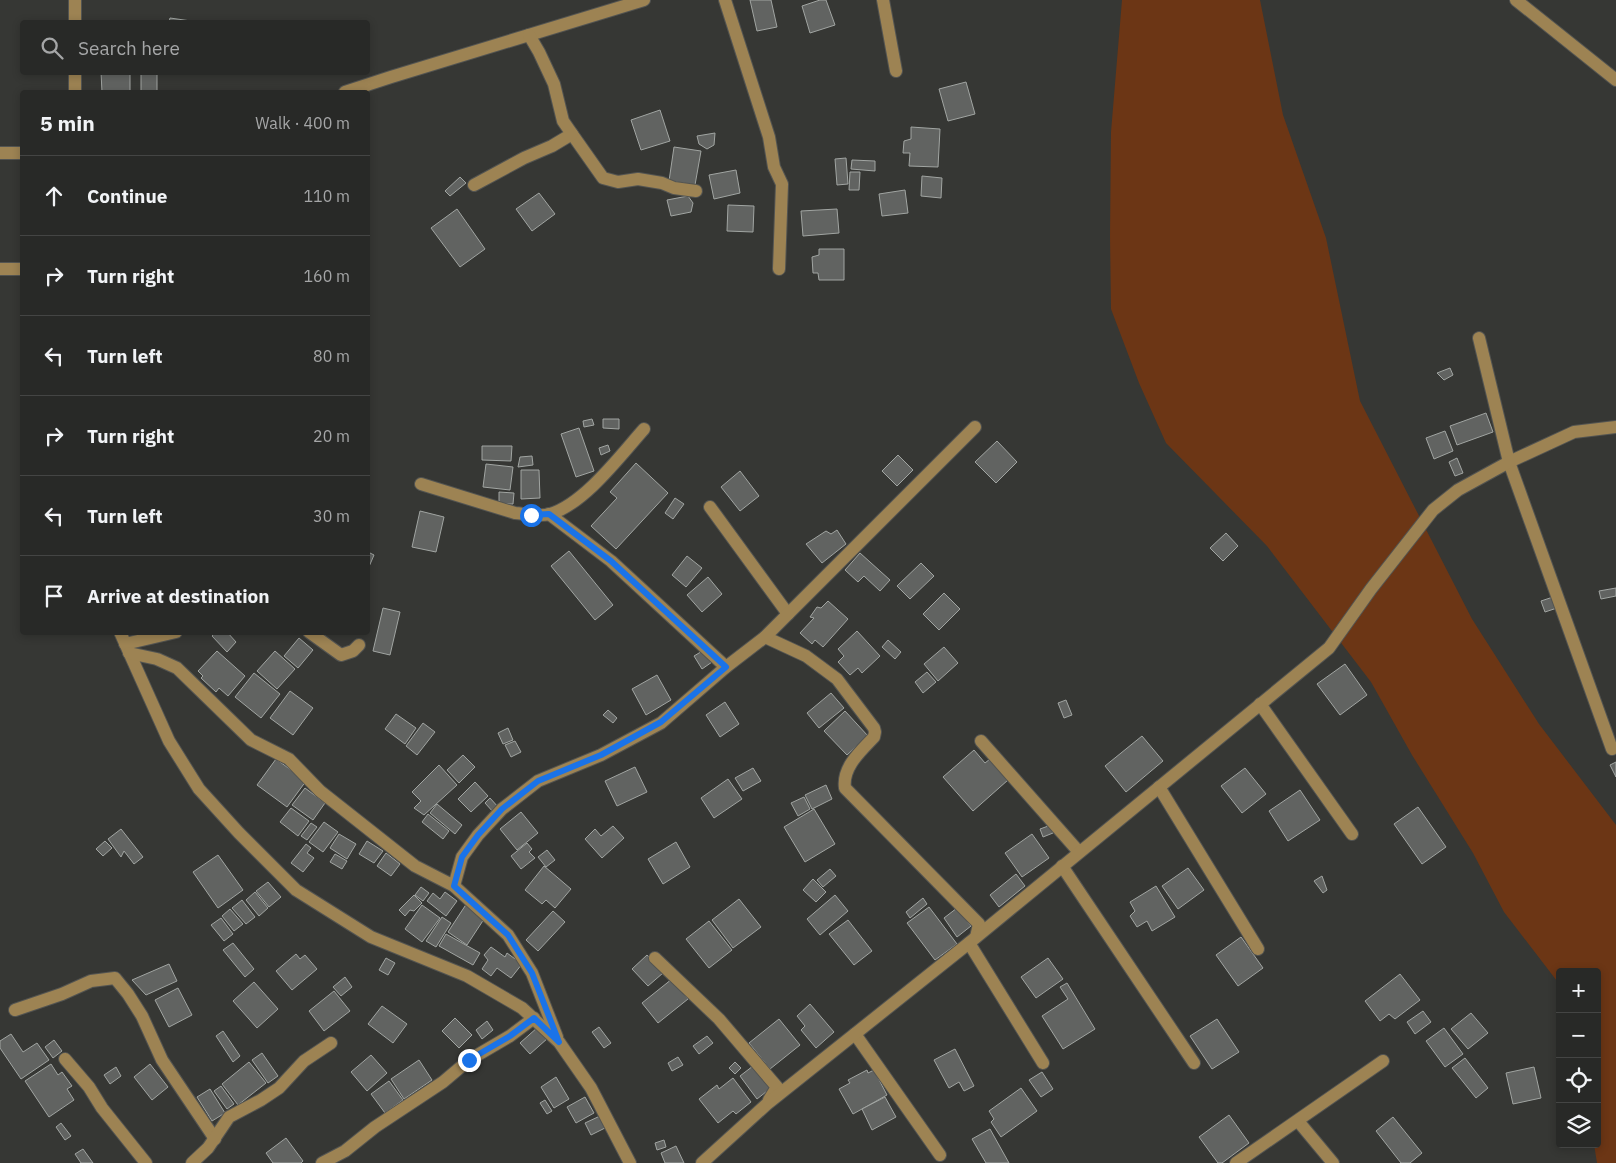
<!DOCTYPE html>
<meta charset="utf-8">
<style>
body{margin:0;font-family:"IBM Plex Sans",sans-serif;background:#30312f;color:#f1f3f6}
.controls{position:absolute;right:15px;bottom:15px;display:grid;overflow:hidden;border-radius:5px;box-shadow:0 2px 8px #0003}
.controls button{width:45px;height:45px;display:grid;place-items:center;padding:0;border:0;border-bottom:1px solid #444544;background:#282927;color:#f1f3f6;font:25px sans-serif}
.stop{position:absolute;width:15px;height:15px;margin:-11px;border:4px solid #1a73e8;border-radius:50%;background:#fff}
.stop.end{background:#1a73e8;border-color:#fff;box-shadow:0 1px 5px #0008}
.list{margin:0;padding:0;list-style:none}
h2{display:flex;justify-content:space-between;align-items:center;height:65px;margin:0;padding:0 20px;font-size:21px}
h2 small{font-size:16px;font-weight:400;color:#a5a6a7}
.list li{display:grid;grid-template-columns:32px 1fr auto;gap:15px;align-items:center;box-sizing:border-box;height:80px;padding:0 20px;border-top:1px solid #444544}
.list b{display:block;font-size:19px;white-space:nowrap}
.list em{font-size:16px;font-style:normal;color:#a5a6a7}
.icon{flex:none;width:28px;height:28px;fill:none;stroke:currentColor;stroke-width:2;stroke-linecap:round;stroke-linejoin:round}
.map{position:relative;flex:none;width:1616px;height:1163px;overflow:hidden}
.search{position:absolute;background:#282927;box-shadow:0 2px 8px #0003;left:20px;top:20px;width:350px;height:55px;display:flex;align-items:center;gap:12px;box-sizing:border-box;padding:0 18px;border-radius:5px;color:#a5a6a7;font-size:19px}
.panel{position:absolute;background:#282927;box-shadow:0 2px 8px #0003;left:20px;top:90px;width:350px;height:545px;border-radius:5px}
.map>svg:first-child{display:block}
.green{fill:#6c3615}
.building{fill:#616361;stroke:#a1a5a2}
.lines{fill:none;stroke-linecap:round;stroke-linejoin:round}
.minor-casing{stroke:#535451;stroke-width:14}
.minor{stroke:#9d8353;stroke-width:12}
.route{stroke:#1a73e8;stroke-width:6}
</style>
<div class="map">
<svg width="1616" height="1163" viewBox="0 0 1616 1163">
<rect width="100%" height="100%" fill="#363734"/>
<!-- green -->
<path class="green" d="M1122 0H1260L1283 115 1326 238 1360 401 1472 619 1539 724 1616 825V1163H1597L1594 1144H1597V972H1560V985L1504 912 1473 853 1412 755 1371 682 1267 546 1166 443 1139 383 1111 309 1110 236 1111 132Z"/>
<!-- building -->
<g class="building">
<path d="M750 0H771L777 27 757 31Z"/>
<path d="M820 0H826L835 25 810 33 802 6Z"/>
<path d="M170 18 198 22H169Z"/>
<path d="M101 72H130V92H102Z"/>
<rect x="141" y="74" width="16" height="18"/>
<path d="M966 82 975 114 948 121 939 89Z"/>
<path d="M660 110 670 141 641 150 631 120Z"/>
<path d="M911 127 940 129 938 167 909 166 910 153H903L904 141 911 139Z"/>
<path d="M715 133 714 145 707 149 699 144 697 136Z"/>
<path d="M674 147 701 151 695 185 669 181Z"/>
<path d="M846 158 848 184 837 185 835 159Z"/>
<path d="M852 160 875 161V171L851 169Z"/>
<path d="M736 170 740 193 714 199 709 175Z"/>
<path d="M850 172H860L859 190H849Z"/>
<path d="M922 176 942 178 941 198 921 196Z"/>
<path d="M460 177 466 183 450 196 445 191Z"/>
<path d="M905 190 908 213 882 216 879 194Z"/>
<path d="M539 193 555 214 532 231 516 209Z"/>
<path d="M688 196 693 203 691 212 671 216 667 200Z"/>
<path d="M728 205 754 206 753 232 727 231Z"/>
<path d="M457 209 485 249 460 267 431 228Z"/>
<path d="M837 209 839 233 803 236 801 211Z"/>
<path d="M819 249H844V280H819L818 273H813L812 257 819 255Z"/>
<path d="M1450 368 1453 375 1444 380 1437 373Z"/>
<path d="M1486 413 1493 432 1457 445 1450 426Z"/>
<path d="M592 419 594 425 584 427 583 421Z"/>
<path d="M603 419H619V429L603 428Z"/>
<path d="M579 428 594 471 576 477 561 434Z"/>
<path d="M1445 431 1453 451 1434 459 1426 438Z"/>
<path d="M997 441 1017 462 996 483 975 462Z"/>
<path d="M608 445 610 451 601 455 599 448Z"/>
<path d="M482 446H512L511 461 482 460Z"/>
<path d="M898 455 913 470 897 486 882 471Z"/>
<path d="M532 456 533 465 518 467 520 457Z"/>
<path d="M1457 458 1463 473 1455 476 1449 462Z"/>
<path d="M636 463 668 493 616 549 591 526 617 498 610 492Z"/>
<path d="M486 464 513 467 510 490 483 487Z"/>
<path d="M521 470H539L540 498 521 499Z"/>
<path d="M740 471 759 496 740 511 721 487Z"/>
<path d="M499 492 514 493 513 504H499Z"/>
<path d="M675 498 684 504 673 519 665 513Z"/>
<path d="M420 511 444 517 436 552 412 547Z"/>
<path d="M837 530 846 544 822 563 806 544 826 531 831 534Z"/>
<path d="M1226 533 1238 546 1223 561 1210 548Z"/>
<path d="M569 551 613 605 595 620 551 566Z"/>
<path d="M368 552 374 555 368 569Z"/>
<path d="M860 553 890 580 880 591 864 576 858 582 845 570Z"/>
<path d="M687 556 702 568 686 587 672 575Z"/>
<path d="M921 563 934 576 910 599 897 586Z"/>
<path d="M708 577 722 594 702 612 687 595Z"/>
<path d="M1616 588V596L1601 599 1599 591Z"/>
<path d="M944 593 960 609 939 630 923 614Z"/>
<path d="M1553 597 1557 608 1545 612 1541 601Z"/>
<path d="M828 601 848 619 823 647 815 640 812 644 800 633 814 618 810 617 817 607 821 608Z"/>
<path d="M383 608 400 612 390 655 373 651Z"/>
<path d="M857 631 880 656 862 673 858 668 850 675 838 662 844 656 838 649Z"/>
<path d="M216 632H227L236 642 227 652 212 636Z"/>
<path d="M299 638 313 650 298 668 284 656Z"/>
<path d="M888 640 901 652 895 659 882 647Z"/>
<path d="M944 647 958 663 938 681 924 664Z"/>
<path d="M704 650 712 662 702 669 694 656Z"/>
<path d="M217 651 245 676 228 696 219 688 216 692 201 678 203 676 198 671Z"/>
<path d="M275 651 295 669 277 689 257 671Z"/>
<path d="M1345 664 1367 695 1340 715 1317 684Z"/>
<path d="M927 672 936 682 923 693 915 682Z"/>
<path d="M254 673 280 694 261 718 235 697Z"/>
<path d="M657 675 671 700 646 715 632 689Z"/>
<path d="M290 691 313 708 293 735 270 718Z"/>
<path d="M831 693 844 708 819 728 807 713Z"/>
<path d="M1066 700 1072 715 1064 718 1058 703Z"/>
<path d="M725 702 739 724 720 737 706 715Z"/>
<path d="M608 710 617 718 613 723 603 715Z"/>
<path d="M845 711 868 736 847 755 824 731Z"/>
<path d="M396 714 416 728 405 744 385 729Z"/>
<path d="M423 723 435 732 417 755 406 746Z"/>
<path d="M508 728 513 740 503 744 498 733Z"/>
<path d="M1142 736 1163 761 1126 792 1105 766Z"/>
<path d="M515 741 521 752 511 757 505 745Z"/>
<path d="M974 750 985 763 990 759 1008 780 973 811 943 777Z"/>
<path d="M463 755 475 767 459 783 447 770Z"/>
<path d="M276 759 306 781 287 807 257 785Z"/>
<path d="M1616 762V777L1610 765Z"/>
<path d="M439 765 457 785 424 815 414 808 421 801 412 792Z"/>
<path d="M635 767 647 792 617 806 605 781Z"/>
<path d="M753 768 761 781 743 791 735 778Z"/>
<path d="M1245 768 1266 794 1242 813 1221 786Z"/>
<path d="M728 779 742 799 714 818 701 798Z"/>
<path d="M475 782 488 796 471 812 458 799Z"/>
<path d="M826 785 832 799 812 809 805 795Z"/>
<path d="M305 788 325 803 313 820 292 805Z"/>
<path d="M1300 790 1320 820 1288 841 1269 811Z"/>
<path d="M804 797 810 809 798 816 791 803Z"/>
<path d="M490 798 499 808 494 813 485 803Z"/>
<path d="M437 804 462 825 455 834 430 813Z"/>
<path d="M1418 807 1446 847 1422 864 1394 824Z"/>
<path d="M291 808 309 821 298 836 280 822Z"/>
<path d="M814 809 835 844 805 862 784 827Z"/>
<path d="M521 812 538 833 517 850 500 829Z"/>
<path d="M428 814 449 831 443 839 422 822Z"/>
<path d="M324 822 338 832 323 852 309 842Z"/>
<path d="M311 823 317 827 307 840 301 836Z"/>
<path d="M1051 825 1053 833 1043 837 1040 829Z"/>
<path d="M613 826 624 838 602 858 585 839 595 829 601 836Z"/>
<path d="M121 829 143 857 134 864 124 851 121 857 108 839Z"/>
<path d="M339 834 356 844 347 859 330 848Z"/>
<path d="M1032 834 1049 858 1022 877 1005 853Z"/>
<path d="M105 841 112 848 103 856 96 849Z"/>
<path d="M367 841 383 851 374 863 359 854Z"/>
<path d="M676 842 690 867 663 884 648 859Z"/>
<path d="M527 843 532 849 529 852 535 858 521 869 511 856Z"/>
<path d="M306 844 311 848 307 853 314 858 303 872 291 863Z"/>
<path d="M547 850 555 860 546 867 538 857Z"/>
<path d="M386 853 400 864 391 876 377 866Z"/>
<path d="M335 854 347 861 342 869 330 862Z"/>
<path d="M218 855 243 890 218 908 193 872Z"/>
<path d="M544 866 571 889 555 908 546 900 542 904 525 890Z"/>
<path d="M1188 868 1204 890 1178 909 1162 886Z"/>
<path d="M830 869 836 876 823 887 817 880Z"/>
<path d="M1016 874 1025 886 999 907 990 895Z"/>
<path d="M1322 876 1327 890 1323 893 1314 881Z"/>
<path d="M813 879 826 892 816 902 803 890Z"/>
<path d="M268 882 281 897 269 907 256 891Z"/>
<path d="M1156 886 1175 917 1152 931 1147 921 1137 927 1130 916 1135 911 1130 902Z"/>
<path d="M421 887 429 893 423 901 415 895Z"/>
<path d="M255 892 268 908 259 916 246 900Z"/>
<path d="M445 892 457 901 446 916 427 901 433 893 440 899Z"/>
<path d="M414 895 422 903 414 911 410 910 405 916 399 910Z"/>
<path d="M835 895 848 911 820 935 807 919Z"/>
<path d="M923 898 927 904 910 918 906 912Z"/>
<path d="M739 899 761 927 733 948 712 920Z"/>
<path d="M242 900 255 917 246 924 232 908Z"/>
<path d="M467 903 486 916 467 945 448 932Z"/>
<path d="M422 905 440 918 422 942 405 929Z"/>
<path d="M929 907 957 944 935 960 907 923Z"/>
<path d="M957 908 971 926 957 937 944 918Z"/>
<path d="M230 909 243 924 234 931 222 916Z"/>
<path d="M553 911 565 922 538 951 526 940Z"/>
<path d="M442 917 451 923 436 947 426 941Z"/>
<path d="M221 918 233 934 224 941 211 925Z"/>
<path d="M848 920 872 951 854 965 829 934Z"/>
<path d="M709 921 732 950 709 968 686 939Z"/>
<path d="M446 934 480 953 473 965 439 946Z"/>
<path d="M1241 937 1263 968 1238 986 1216 955Z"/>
<path d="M233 943 254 969 245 977 223 950Z"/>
<path d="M491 947 505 957 507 953 522 964 511 978 497 968 491 976 482 969 488 960 484 955Z"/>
<path d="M296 954 300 959 305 955 317 969 292 990 276 971Z"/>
<path d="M647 955 663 973 648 986 632 969Z"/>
<path d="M386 958 395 963 388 975 379 970Z"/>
<path d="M1048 958 1063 979 1036 998 1021 977Z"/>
<path d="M169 964 177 981 146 995 132 980Z"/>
<path d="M1400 974 1420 1000 1395 1019 1389 1014 1380 1021 1365 1001Z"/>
<path d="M345 977 352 987 341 996 333 987Z"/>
<path d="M672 979 688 999 658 1023 642 1003Z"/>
<path d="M254 982 278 1009 257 1028 233 1001Z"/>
<path d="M1067 983 1095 1029 1063 1049 1042 1016 1068 999 1060 987Z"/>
<path d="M178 988 192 1015 169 1027 155 1000Z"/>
<path d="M334 991 350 1011 324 1031 309 1011Z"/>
<path d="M810 1004 834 1032 816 1048 801 1030 805 1026 797 1016Z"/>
<path d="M382 1006 407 1024 393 1043 368 1024Z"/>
<path d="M1423 1011 1431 1022 1415 1034 1407 1022Z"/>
<path d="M1471 1013 1488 1033 1468 1049 1451 1029Z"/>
<path d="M455 1018 472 1035 459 1048 442 1031Z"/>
<path d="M779 1019 800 1045 770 1069 749 1043Z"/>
<path d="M1217 1019 1239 1052 1212 1069 1190 1036Z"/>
<path d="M487 1021 493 1030 482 1039 476 1030Z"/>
<path d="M538 1027 548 1038 530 1054 520 1043Z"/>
<path d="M599 1027 611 1043 604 1048 592 1032Z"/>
<path d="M1444 1028 1463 1054 1445 1067 1426 1041Z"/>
<path d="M223 1031 240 1056 233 1062 216 1036Z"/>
<path d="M11 1034 23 1052 37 1043 49 1060 21 1079 0 1048V1041Z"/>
<path d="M707 1036 713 1043 699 1054 693 1046Z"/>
<path d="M54 1040 62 1051 53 1058 45 1047Z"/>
<path d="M955 1049 974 1086 964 1091 959 1082 949 1088 934 1060Z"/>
<path d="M262 1053 278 1076 268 1083 252 1060Z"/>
<path d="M371 1055 387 1073 367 1091 351 1072Z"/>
<path d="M678 1057 683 1065 672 1071 668 1063Z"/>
<path d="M1465 1058 1488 1088 1476 1098 1452 1068Z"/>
<path d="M419 1060 432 1080 404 1099 391 1079Z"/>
<path d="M249 1062 266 1083 238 1105 222 1084Z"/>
<path d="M735 1062 741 1068 735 1074 729 1068Z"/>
<path d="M51 1064 58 1075 62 1072 72 1086 67 1089 74 1100 49 1117 25 1081Z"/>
<path d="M150 1064 168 1087 152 1100 134 1077Z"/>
<path d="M753 1066 771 1088 757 1099 740 1076Z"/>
<path d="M116 1067 121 1076 110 1084 104 1075Z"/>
<path d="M1534 1067 1541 1098 1513 1104 1506 1073Z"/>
<path d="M867 1070 868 1073 874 1070 887 1095 853 1114 839 1089 850 1083 848 1080Z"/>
<path d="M1042 1072 1053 1089 1041 1097 1029 1080Z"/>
<path d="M556 1077 569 1099 554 1108 541 1087Z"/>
<path d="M733 1078 751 1102 736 1114 733 1111 718 1123 699 1099 717 1085 719 1089Z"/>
<path d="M389 1081 403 1100 385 1113 371 1094Z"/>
<path d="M221 1086 234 1104 227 1109 214 1091Z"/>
<path d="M1021 1088 1037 1111 1001 1137 991 1122 994 1119 989 1111Z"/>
<path d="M210 1089 225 1113 212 1121 197 1097Z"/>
<path d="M585 1097 594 1113 576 1123 567 1107Z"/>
<path d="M885 1097 896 1117 872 1130 862 1109Z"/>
<path d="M545 1100 552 1111 547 1114 540 1103Z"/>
<path d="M1229 1115 1249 1143 1222 1163H1218L1199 1137Z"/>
<path d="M600 1116 605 1128 591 1135 585 1123Z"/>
<path d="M1393 1117 1422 1153 1410 1163H1401L1376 1131Z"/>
<path d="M61 1123 71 1136 65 1140 56 1127Z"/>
<path d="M990 1129 1009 1163H986L972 1139Z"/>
<path d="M286 1138 303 1161 301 1163H273L266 1153Z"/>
<path d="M664 1140 666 1147 657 1150 655 1143Z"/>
<path d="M676 1146 684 1163H665L661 1153Z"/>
<path d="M83 1149 93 1163H81L75 1154Z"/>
</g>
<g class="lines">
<defs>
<g id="minor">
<path d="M725 0 769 137 774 167 782 184 779 269"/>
<path d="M883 0 896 71"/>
<path d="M1516 0 1616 80"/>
<path d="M75 22V0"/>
<path d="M75 92V72"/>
<path d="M345 92 391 77 644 0"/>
<path d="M572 134 603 178 618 182 638 179 662 183 674 188 696 191"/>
<path d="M0 153H22"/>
<path d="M474 185 524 158 552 146 572 134 563 121 554 84 539 52 529 35"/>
<path d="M0 269H22"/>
<path d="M1479 338 1509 462 1612 749"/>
<path d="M421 484 515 513C526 514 539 517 550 514 584 504 620 456 644 429"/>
<path d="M710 507 788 614"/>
<path d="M549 514 611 561 726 667"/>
<path d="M120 632 169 741 199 789 239 833 296 890 371 937 467 976 522 1008 559 1042 591 1088 630 1163"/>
<path d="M309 632 341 655 353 651 359 645"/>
<path d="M765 637 806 656 837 679 874 728 875 732 874 737C861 751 842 767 845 788L979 924 976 937"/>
<path d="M125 644 176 632"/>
<path d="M129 653 157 659 177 668 251 740 289 759 320 791 415 866 454 886 508 935 532 973 557 1037"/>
<path d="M1260 704 1352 834"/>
<path d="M981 741 1079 852"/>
<path d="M1159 787 1258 949"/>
<path d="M1062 866 1194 1063"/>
<path d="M454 886 462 857 478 835 502 809 538 781 601 755 661 723 726 667 765 637 975 427"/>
<path d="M969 943 1043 1063"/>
<path d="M655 958 719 1019 777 1087 769 1100"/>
<path d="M15 1010 62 994 91 981 115 978 128 994 142 1016 162 1060 215 1139"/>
<path d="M855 1034 940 1155"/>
<path d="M65 1059 89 1087 102 1108 146 1163"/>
<path d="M1298 1121 1333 1163"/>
<path d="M192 1163 208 1148 229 1117 261 1100 279 1088 304 1061 331 1043"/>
<path d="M322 1163 345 1151 375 1127 443 1082 469 1060 510 1036 534 1018"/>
<path d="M702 1163 767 1104 969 943 1329 648 1371 589 1433 510 1458 490 1509 462 1574 432 1616 427"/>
<path d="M1236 1163 1383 1061"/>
</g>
</defs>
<!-- minor casing -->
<use href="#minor" class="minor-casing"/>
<!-- minor -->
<use href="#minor" class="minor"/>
</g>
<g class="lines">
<!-- route -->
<path class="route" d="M469 1060 510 1036 534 1018 559 1042 532 973 508 935 454 886 462 857 478 835 502 809 538 781 601 755 661 722 726 667 611 561 549 514 531 515"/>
</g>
</svg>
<div class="controls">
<button>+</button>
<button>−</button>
<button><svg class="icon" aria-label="locate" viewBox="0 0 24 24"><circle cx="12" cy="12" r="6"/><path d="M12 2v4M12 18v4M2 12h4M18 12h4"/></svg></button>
<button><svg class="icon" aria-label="layers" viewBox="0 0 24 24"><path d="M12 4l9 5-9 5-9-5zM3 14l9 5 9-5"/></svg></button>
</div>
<div class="stop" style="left:531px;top:515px"></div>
<div class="stop end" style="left:469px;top:1060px"></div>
<div class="search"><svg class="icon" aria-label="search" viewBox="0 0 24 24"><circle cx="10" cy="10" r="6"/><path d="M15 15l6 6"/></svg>Search here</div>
<section class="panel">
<h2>5 min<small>Walk · 400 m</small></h2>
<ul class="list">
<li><svg class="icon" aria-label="ahead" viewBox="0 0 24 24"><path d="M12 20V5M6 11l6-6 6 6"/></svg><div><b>Continue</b></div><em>110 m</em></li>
<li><svg class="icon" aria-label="right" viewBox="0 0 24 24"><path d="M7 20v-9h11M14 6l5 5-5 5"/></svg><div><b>Turn right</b></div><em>160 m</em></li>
<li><svg class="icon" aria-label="left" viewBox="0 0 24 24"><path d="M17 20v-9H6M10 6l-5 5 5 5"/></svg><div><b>Turn left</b></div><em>80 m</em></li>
<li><svg class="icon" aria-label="right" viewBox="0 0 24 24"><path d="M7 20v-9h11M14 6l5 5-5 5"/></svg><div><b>Turn right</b></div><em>20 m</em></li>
<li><svg class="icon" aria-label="left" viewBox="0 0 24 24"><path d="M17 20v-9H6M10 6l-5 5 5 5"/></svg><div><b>Turn left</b></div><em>30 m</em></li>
<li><svg class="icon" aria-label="arrive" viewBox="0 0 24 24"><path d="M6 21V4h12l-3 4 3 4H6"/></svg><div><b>Arrive at destination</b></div></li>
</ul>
</section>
</div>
